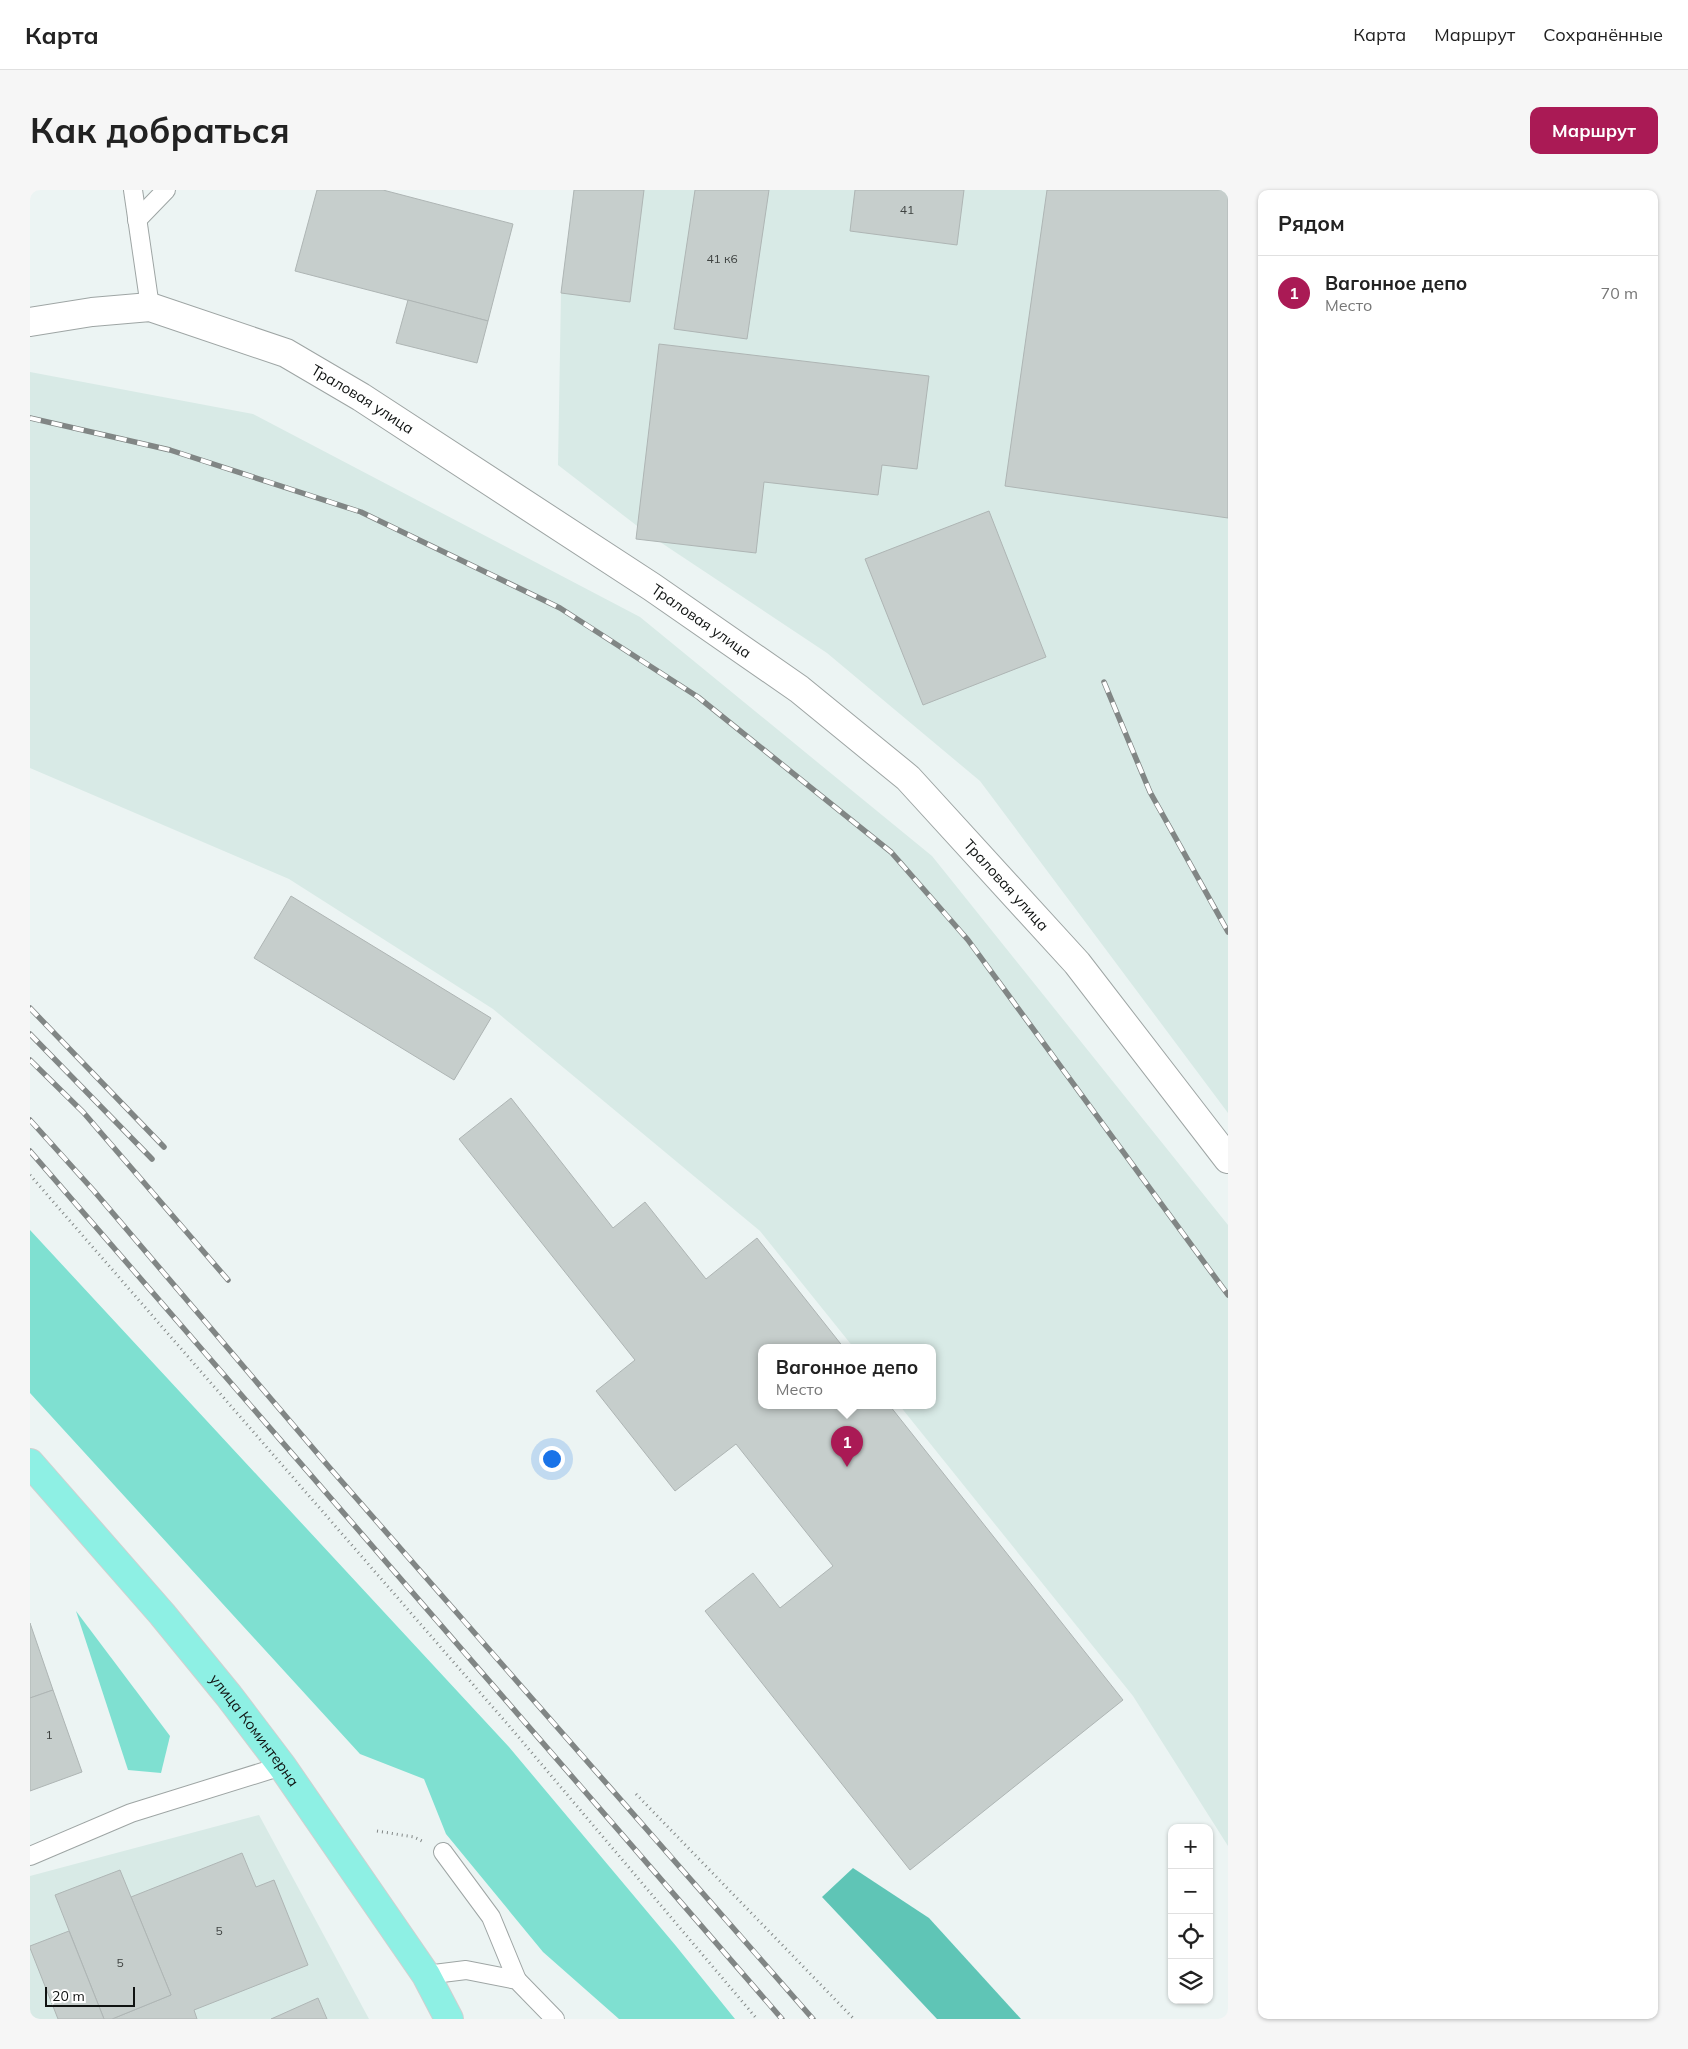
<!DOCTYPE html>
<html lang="ru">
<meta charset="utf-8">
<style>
body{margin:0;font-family:Mulish,sans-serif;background:#f6f6f6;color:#222}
.controls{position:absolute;right:15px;bottom:15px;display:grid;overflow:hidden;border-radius:10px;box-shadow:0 1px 4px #0004}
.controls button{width:45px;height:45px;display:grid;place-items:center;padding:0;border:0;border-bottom:1px solid #e0e0e0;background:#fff;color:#222;font:25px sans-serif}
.scale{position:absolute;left:15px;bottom:12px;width:90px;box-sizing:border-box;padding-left:5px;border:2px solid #101312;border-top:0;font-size:14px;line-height:18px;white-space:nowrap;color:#101312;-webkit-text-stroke:4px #fff;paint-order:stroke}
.you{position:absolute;left:521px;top:1268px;width:18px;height:18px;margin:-12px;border:4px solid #fff;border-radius:50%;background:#1a73e8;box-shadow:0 0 0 8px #1a73e833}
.badge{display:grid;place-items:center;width:32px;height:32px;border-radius:50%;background:#aa1a55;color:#fff;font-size:16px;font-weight:700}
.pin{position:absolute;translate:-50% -41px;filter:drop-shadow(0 1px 2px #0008)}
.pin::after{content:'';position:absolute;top:26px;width:18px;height:15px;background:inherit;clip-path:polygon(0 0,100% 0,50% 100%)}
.popup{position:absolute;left:728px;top:1154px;width:178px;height:65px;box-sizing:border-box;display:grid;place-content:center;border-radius:10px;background:#fff;filter:drop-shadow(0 1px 4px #0005);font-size:16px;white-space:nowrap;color:#767676}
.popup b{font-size:19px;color:#222}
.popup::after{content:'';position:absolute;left:50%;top:100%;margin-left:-10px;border:10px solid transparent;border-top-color:#fff}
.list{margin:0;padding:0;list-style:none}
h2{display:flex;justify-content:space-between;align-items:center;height:65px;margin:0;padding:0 20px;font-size:21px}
h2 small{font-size:16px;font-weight:400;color:#767676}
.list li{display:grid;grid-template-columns:32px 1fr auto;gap:15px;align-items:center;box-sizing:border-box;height:75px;padding:0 20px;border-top:1px solid #e0e0e0}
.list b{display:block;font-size:19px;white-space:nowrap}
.list p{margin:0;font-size:16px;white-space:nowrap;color:#767676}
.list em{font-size:16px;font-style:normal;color:#767676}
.icon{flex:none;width:28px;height:28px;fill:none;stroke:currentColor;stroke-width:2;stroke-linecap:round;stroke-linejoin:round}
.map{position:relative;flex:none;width:1198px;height:1829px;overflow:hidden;border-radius:10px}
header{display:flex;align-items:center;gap:30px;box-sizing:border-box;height:70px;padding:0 25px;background:#fff;border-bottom:1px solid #e0e0e0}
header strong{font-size:24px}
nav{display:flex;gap:28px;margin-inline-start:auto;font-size:18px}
.intro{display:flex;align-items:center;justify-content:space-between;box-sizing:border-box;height:120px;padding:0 30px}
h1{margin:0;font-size:35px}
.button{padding:12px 22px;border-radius:10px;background:#aa1a55;color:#fff;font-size:18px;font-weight:700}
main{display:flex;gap:30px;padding:0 30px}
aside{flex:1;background:#fff;border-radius:10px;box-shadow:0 1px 4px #0004}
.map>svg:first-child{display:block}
.built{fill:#d8eae6}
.green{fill:#7fe0d1}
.forest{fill:#5fc5b6}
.building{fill:#c6cecc;stroke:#aeb5b4}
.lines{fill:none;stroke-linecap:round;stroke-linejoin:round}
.lane-casing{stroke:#9ea5a4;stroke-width:20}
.secondary-casing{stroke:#9ea5a4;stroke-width:30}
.primary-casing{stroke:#cfd0d0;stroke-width:30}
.path{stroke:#838887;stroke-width:3;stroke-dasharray:1 4;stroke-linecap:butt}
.lane{stroke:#fff;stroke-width:18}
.secondary{stroke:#fff;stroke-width:28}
.primary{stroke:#8ef0e4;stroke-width:28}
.rail-casing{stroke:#818685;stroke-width:5.5}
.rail{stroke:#fff;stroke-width:4;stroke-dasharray:11;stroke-linecap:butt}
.labels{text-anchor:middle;stroke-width:5;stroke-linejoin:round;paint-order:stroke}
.number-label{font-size:12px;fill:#3e4240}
.street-label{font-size:15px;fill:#101312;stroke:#fff}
</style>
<header>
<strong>Карта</strong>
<nav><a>Карта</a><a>Маршрут</a><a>Сохранённые</a></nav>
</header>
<div class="intro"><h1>Как добраться</h1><a class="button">Маршрут</a></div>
<main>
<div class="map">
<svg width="1198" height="1829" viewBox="0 0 1198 1829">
<rect width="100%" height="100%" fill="#ecf4f3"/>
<!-- built -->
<g class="built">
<path d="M544 0H1198V923L950 591 797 463 615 342 528 275 531 103Z"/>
<path d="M0 182 223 224 610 427 902 666 1198 1035V1656L1103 1506 870 1216H902V1158H824L730 1041 463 819 259 689 0 578Z"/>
<path d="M229 1625 339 1829H0V1686Z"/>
</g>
<!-- green -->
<g class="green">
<path d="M0 1040 479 1557 646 1756 705 1829H589L513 1762 416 1644 394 1589 330 1564 0 1203Z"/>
<path d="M46 1421 140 1546 131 1583 98 1580Z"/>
</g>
<!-- forest -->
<path class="forest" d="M823 1678 899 1728 991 1829H907L792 1707Z"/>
<!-- building -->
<g class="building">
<path d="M287 0H353L483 34 458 131 265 81Z"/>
<path d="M544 0H614L600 112 531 103Z"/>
<path d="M665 0H739L717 149 644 139Z"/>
<path d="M825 0H934L927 55 820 41Z"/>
<path d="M1017 0H1198V328L975 296Z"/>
<path d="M378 110 458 131 447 173 366 153Z"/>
<path d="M629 154 899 186 887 279 852 275 848 305 734 292 726 363 606 349Z"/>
<path d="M959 321 1016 467 893 515 835 369Z"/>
<path d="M261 706 461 828 424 890 224 768Z"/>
<path d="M481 908 583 1038 615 1012 676 1089 727 1048 814 1158H732V1216H860L1093 1510 880 1680 675 1421 723 1383 750 1418 803 1376 706 1254 645 1301 566 1201 605 1170 429 949Z"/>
<path d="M0 1433 23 1500 0 1508Z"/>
<path d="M23 1500 52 1582 0 1601V1508Z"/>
<path d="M212 1663 226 1697 244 1690 278 1775 164 1820 167 1829H82L141 1805 101 1707Z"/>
<path d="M90 1680 141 1805 82 1829H74L25 1705Z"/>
<path d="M39 1741 74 1829H28L0 1758V1756Z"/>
<path d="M288 1808 297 1829H241Z"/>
</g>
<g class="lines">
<defs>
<g id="lane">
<path d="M103 0 120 117"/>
<path d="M107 30 136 0"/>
<path d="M413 1662 461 1727 487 1790"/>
<path d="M0 1666 101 1623 252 1576"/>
<path d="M396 1785 436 1780 487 1790 525 1829"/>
</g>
<g id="secondary">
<path id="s1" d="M0 132 62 122 120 117 256 163 331 207 622 397 769 499 878 588 1047 773 1198 969"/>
</g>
<g id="primary">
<path id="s2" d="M0 1273 132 1424 199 1506 252 1576 396 1785 419 1829"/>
</g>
</defs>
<!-- lane casing -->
<use href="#lane" class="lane-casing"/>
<!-- secondary casing -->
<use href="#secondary" class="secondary-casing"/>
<!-- primary casing -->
<use href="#primary" class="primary-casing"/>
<!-- path -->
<g class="path">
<path d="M0 985 480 1537 727 1829"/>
<path d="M606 1604 824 1829"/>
<path d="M347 1641 384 1647 392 1651"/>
</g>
<!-- lane -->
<use href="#lane" class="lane"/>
<!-- secondary -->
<use href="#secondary" class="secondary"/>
<!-- primary -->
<use href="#primary" class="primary"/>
<defs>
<g id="rail">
<path d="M0 228 140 260 331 322 530 418 668 507 861 662 938 750 1198 1105"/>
<path d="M1074 492 1120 602 1198 742"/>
<path d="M0 818 134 957"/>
<path d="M0 844 122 969"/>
<path d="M0 870 53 922 198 1090"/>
<path d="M0 930 64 1001 299 1277 783 1829"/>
<path d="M0 961 752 1829"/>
</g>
</defs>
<!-- rail casing -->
<use href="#rail" class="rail-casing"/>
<!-- rail -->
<use href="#rail" class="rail"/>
</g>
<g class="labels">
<!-- number labels -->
<g class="number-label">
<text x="877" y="24">41</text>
<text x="692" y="73">41 к6</text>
<text x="19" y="1549">1</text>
<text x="189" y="1745">5</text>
<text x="90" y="1777">5</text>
</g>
<!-- street labels -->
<g class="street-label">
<text dy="5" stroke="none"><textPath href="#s1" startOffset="354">Траловая улица</textPath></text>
<text dy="5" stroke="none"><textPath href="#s1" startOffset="759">Траловая улица</textPath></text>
<text dy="5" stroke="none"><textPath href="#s1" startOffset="1164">Траловая улица</textPath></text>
<text dy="5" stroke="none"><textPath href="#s2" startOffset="349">улица Коминтерна</textPath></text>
</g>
</g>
</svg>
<div class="controls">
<button>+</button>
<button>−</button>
<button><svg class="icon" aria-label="locate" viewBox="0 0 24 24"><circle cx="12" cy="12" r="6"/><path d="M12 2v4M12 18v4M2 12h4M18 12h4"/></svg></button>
<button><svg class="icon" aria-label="layers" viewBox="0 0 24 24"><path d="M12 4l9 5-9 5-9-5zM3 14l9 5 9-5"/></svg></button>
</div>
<div class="scale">20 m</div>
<div class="you"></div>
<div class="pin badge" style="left:817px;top:1277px">1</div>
<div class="popup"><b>Вагонное депо</b>Место</div>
</div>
<aside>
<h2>Рядом<small></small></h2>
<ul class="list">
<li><span class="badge">1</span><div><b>Вагонное депо</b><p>Место</p></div><em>70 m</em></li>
</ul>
</aside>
</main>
